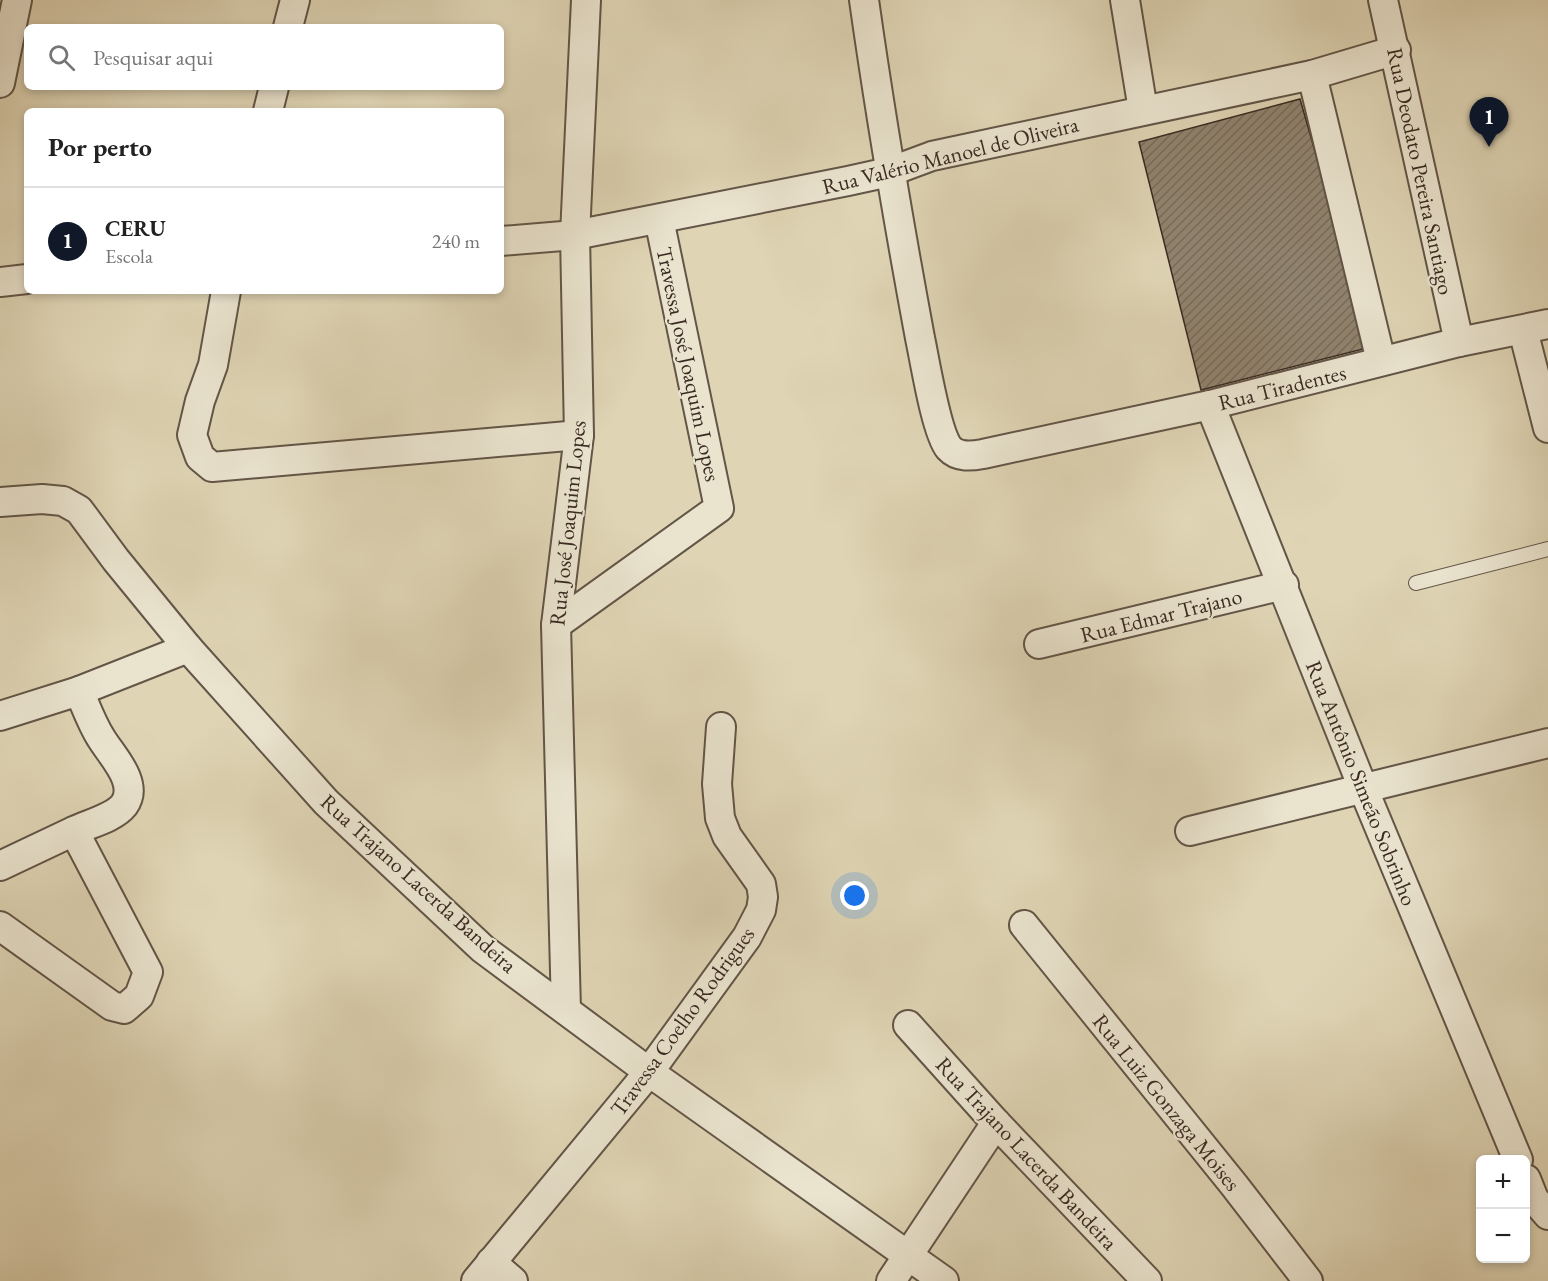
<!DOCTYPE html>
<html lang="pt">
<meta charset="utf-8">
<style>
body{margin:0;font-family:"EB Garamond",serif;background:#f2f2f2;color:#222}
.controls{position:absolute;right:18px;bottom:18px;display:grid;overflow:hidden;border-radius:9px;box-shadow:0 3px 9px #0003}
.controls button{width:54px;height:54px;display:grid;place-items:center;padding:0;border:0;border-bottom:2px solid #e0e0e0;background:#fff;color:#222;font:30px sans-serif}
.you{position:absolute;left:855px;top:896px;width:21px;height:21px;margin:-15px;border:4px solid #fff;border-radius:50%;background:#1a73e8;box-shadow:0 0 0 9px #1a73e833}
.badge{display:grid;place-items:center;width:39px;height:39px;border-radius:50%;background:#111827;color:#fff;font-size:20px;font-weight:700}
.pin{position:absolute;translate:-50% -50px;filter:drop-shadow(0 2px 3px #0008)}
.pin::after{content:'';position:absolute;top:32px;width:21px;height:18px;background:inherit;clip-path:polygon(0 0,100% 0,50% 100%)}
.list{margin:0;padding:0;list-style:none}
h2{display:flex;justify-content:space-between;align-items:center;height:78px;margin:0;padding:0 24px;font-size:26px}
h2 small{font-size:20px;font-weight:400;color:#767676}
.list li{display:grid;grid-template-columns:39px 1fr auto;gap:18px;align-items:center;box-sizing:border-box;height:108px;padding:0 24px;border-top:2px solid #e0e0e0}
.list b{display:block;font-size:22px;white-space:nowrap}
.list p{margin:0;font-size:20px;white-space:nowrap;color:#767676}
.list em{font-size:20px;font-style:normal;color:#767676}
.icon{flex:none;width:33px;height:33px;fill:none;stroke:currentColor;stroke-width:2;stroke-linecap:round;stroke-linejoin:round}
.map{position:relative;flex:none;width:1548px;height:1281px;overflow:hidden}
.search{position:absolute;background:#fff;box-shadow:0 3px 9px #0003;left:24px;top:24px;width:480px;height:66px;display:flex;align-items:center;gap:15px;box-sizing:border-box;padding:0 21px;border-radius:9px;color:#767676;font-size:22px}
.panel{position:absolute;background:#fff;box-shadow:0 3px 9px #0003;left:24px;top:108px;width:480px;height:186px;border-radius:9px}
.map>svg:first-child{display:block}
.building{fill:url(#building-hatch);stroke:#3a2a22;stroke-width:1.5}
.lines{fill:none;stroke-linecap:round;stroke-linejoin:round}
.lane-casing{stroke:#635547;stroke-width:16}
.street-casing{stroke:#635547;stroke-width:32}
.lane{stroke:#eae4cf;stroke-width:14}
.street{stroke:#eae4cf;stroke-width:28}
.labels{text-anchor:middle;stroke-width:4.5;stroke-linejoin:round;paint-order:stroke}
.street-label{font-size:22px;fill:#3a2a22;stroke:#eae4cf}
</style>
<div class="map">
<svg width="1548" height="1281" viewBox="0 0 1548 1281">
<defs>
<pattern id="building-hatch" width="6" height="6" patternUnits="userSpaceOnUse" patternTransform="scale(1.5)"><rect width="6" height="6" fill="#90836e"/><path d="M-1 1l2-2M0 6l6-6M5 7l2-2" fill="none" stroke="#776b5a"/></pattern>
</defs>
<rect width="100%" height="100%" fill="#dfd5b5"/>
<filter id="stains"><feTurbulence type="fractalNoise" baseFrequency=".00333" numOctaves="4"/><feColorMatrix values="0 0 0 0 .2 0 0 0 0 .09 0 0 0 0 .02 0 0 0 .5 -.17"/></filter>
<radialGradient id="worn" r=".72"><stop offset=".6" stop-color="#630" stop-opacity="0"/><stop offset="1" stop-color="#630" stop-opacity=".3"/></radialGradient>
<!-- building -->
<path class="building" d="M1300 99 1371 347 1201 390 1139 142Z"/>
<g class="lines">
<defs>
<path id="lane" d="M1416 583 1548 549"/>
<g id="street">
<path d="M864 0C880 113 899 225 920 338 925 361 936 432 949 448 958 458 972 456 983 454L1210 405 1459 342 1548 324"/>
<path d="M1125 0 1143 110"/>
<path d="M1383 0 1459 342"/>
<path d="M288 27 295 0"/>
<path d="M1312 75 1381 361"/>
<path d="M0 83 17 0"/>
<path d="M268 111 274 87"/>
<path d="M501 241 575 235 848 181 889 172 932 156 1312 75 1396 50"/>
<path d="M0 282 27 279"/>
<path d="M226 291 213 365 200 401 192 435 200 457 212 467 579 435"/>
<path d="M1523 330 1548 428"/>
<path d="M1210 405 1363 788 1518 1160"/>
<path d="M0 502 42 499 63 501 79 510 116 560 188 648 326 802 483 949 649 1072 944 1281"/>
<path d="M556 625 719 508 659 219"/>
<path d="M1039 644 1284 585"/>
<path d="M0 716 79 691 188 648"/>
<path d="M74 831C88 824 114 818 124 805 140 783 111 755 101 738 92 724 86 707 79 691"/>
<path d="M1190 831 1548 743"/>
<path d="M0 866 74 831 148 972 139 996 124 1009 112 1006 0 926"/>
<path d="M1024 925 1234 1185 1308 1281"/>
<path d="M566 1010 556 625 579 435 575 235 586 0"/>
<path d="M908 1025 996 1123 1147 1281"/>
<path d="M1526 1179 1534 1199 1548 1215"/>
<path d="M491 1262 513 1281"/>
<path d="M476 1281 649 1072 747 937 761 910 763 897 761 884 727 836 720 818 717 784 721 727"/>
<path d="M891 1281 996 1123"/>
</g>
</defs>
<!-- lane casing -->
<use href="#lane" class="lane-casing"/>
<!-- street casing -->
<use href="#street" class="street-casing"/>
<!-- lane -->
<use href="#lane" class="lane"/>
<!-- street -->
<use href="#street" class="street"/>
</g>
<g class="labels">
<!-- street labels -->
<g class="street-label">
<text transform="translate(950 155) rotate(-14)" y="8">Rua Valério Manoel de Oliveira</text>
<text transform="translate(1421 171) rotate(78)" y="8">Rua Deodato Pereira Santiago</text>
<text transform="translate(689 364) rotate(78)" y="8">Travessa José Joaquim Lopes</text>
<text transform="translate(1282 387) rotate(-14)" y="8">Rua Tiradentes</text>
<text transform="translate(567 523) rotate(-84)" y="8">Rua José Joaquim Lopes</text>
<text transform="translate(1161 615) rotate(-14)" y="8">Rua Edmar Trajano</text>
<text transform="translate(1362 783) rotate(68)" y="8">Rua Antônio Simeão Sobrinho</text>
<text transform="translate(419 883) rotate(42)" y="8">Rua Trajano Lacerda Bandeira</text>
<text transform="translate(682 1021) rotate(-54)" y="8">Travessa Coelho Rodrigues</text>
<text transform="translate(1167 1102) rotate(51)" y="8">Rua Luiz Gonzaga Moises</text>
<text transform="translate(1027 1153) rotate(47)" y="8">Rua Trajano Lacerda Bandeira</text>
</g>
</g>
<rect width="100%" height="100%" filter="url(#stains)"/>
<rect width="100%" height="100%" fill="url(#worn)"/>
</svg>
<div class="controls">
<button>+</button>
<button>−</button>
</div>
<div class="you"></div>
<div class="pin badge" style="left:1489px;top:147px">1</div>
<div class="search"><svg class="icon" aria-label="search" viewBox="0 0 24 24"><circle cx="10" cy="10" r="6"/><path d="M15 15l6 6"/></svg>Pesquisar aqui</div>
<section class="panel">
<h2>Por perto<small></small></h2>
<ul class="list">
<li><span class="badge">1</span><div><b>CERU</b><p>Escola</p></div><em>240 m</em></li>
</ul>
</section>
</div>
